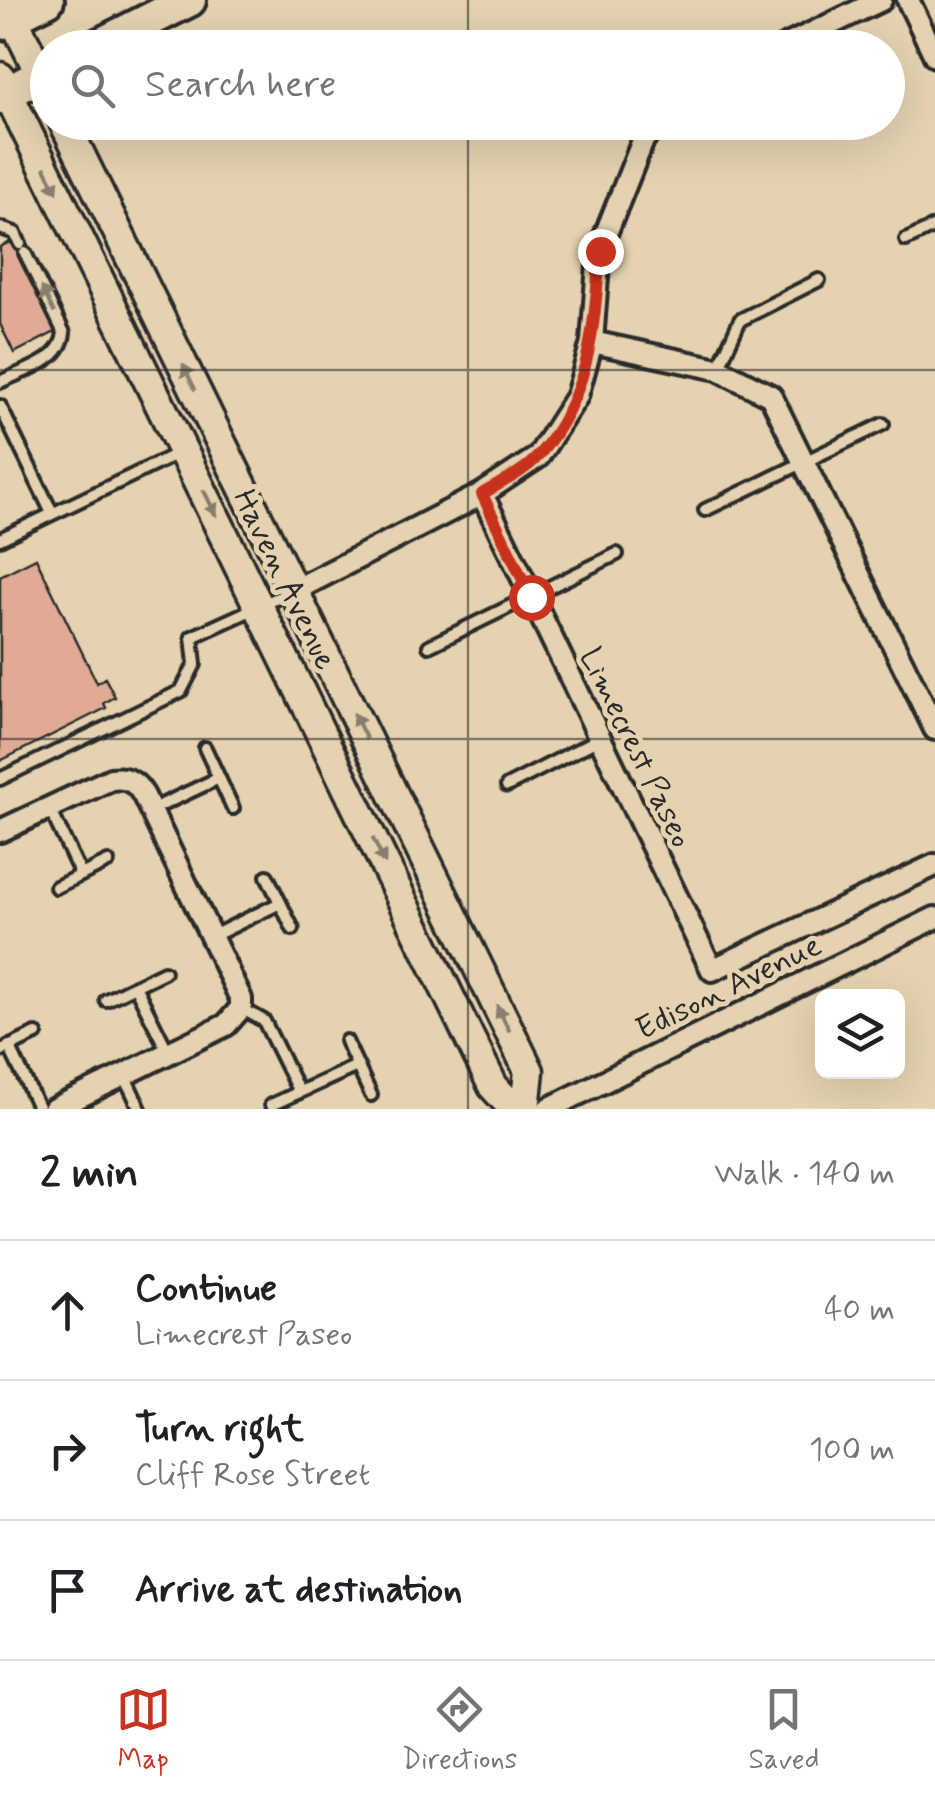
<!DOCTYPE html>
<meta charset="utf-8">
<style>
body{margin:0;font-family:Mynerve,sans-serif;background:#f2f2f2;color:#202124}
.controls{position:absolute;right:30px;bottom:30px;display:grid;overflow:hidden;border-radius:15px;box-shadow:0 10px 40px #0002}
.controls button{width:90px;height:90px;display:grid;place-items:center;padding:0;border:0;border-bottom:2px solid #e0e0e0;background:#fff;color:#202124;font:50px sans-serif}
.stop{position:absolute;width:30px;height:30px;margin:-22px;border:8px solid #c8321e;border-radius:50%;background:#fff}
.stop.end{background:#c8321e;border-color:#fff;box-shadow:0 2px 10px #0008}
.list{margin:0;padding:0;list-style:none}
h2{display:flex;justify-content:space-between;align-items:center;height:130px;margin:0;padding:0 40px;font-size:42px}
h2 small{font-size:32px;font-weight:400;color:#757577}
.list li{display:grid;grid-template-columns:65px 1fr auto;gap:30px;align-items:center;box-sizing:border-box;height:140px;padding:0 40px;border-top:2px solid #e0e0e0}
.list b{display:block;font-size:38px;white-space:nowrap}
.list p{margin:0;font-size:32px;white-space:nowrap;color:#757577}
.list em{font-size:32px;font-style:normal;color:#757577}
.icon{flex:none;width:55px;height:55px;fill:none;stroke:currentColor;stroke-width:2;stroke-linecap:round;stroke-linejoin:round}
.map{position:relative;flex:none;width:935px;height:1109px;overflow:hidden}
.search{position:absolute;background:#fff;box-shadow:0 10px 40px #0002;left:30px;right:30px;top:30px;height:110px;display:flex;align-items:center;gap:25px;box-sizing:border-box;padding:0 35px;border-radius:55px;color:#757577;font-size:38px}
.sheet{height:550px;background:#fff}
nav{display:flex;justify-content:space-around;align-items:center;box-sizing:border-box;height:140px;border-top:2px solid #e0e0e0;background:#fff;font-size:28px;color:#757577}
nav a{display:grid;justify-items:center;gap:5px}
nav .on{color:#c8321e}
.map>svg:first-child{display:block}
.building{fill:#e0aa95;stroke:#2b2b2b;stroke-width:2.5}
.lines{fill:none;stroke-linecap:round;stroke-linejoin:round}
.lane-casing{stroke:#2b2b2b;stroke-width:18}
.street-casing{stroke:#2b2b2b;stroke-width:28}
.secondary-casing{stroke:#2b2b2b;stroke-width:35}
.primary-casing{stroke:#2b2b2b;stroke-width:40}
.lane{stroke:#e4d2b0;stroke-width:10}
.street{stroke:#e4d2b0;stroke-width:20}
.secondary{stroke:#e4d2b0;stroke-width:28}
.primary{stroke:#e4d2b0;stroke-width:32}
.oneway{fill:#887e6e}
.route{stroke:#c8321e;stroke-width:12}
.grid{fill:none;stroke:#2b2b2b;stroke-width:2.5;stroke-opacity:0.55}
.labels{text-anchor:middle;stroke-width:10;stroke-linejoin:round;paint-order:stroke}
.street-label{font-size:32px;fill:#2b2b2b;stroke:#e4d2b0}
</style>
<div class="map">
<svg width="935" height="1109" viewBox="0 0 935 1109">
<rect width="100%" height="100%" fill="#e4d2b0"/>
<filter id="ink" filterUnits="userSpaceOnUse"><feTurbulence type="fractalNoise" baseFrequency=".01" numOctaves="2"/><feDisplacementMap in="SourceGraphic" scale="20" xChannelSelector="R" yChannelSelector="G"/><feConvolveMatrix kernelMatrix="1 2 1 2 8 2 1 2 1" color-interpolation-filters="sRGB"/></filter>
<g filter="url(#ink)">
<!-- building -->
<g class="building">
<path d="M12 241 57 331 14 353 0 324V247Z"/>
<path d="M36 558 97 683 105 678 115 697 104 703 106 708 0 761V576Z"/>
</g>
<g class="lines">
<defs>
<g id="lane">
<path d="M0 228 15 233 20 244"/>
<path d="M906 240 935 226"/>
<path d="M718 369 740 320 819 280"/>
<path d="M0 382C24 370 61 362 64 333L25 253"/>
<path d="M0 406 52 513"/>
<path d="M705 510 883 424"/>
<path d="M0 539 179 453"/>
<path d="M429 646 617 554"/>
<path d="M205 748 233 808"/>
<path d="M0 779 181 691 195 664 192 637 293 591"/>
<path d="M507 786 599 739"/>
<path d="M50 809 81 875"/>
<path d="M151 810 219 778"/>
<path d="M267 876 293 929"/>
<path d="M56 887 108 862"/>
<path d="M213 936 280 903"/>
<path d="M135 986 168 1052"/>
<path d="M106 1000 164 972"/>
<path d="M241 1008 264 1021 299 1092"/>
<path d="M346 1041 371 1095"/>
<path d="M9 1046 39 1109"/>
<path d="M0 1051 36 1034"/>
<path d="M124 1075 140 1109"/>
<path d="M271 1105 357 1066"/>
</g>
<g id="street">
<path d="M908 0 935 56"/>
<path d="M781 48 881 0"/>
<path d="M592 342 718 369 771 396 935 729"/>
<path d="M482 494 712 970 935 865"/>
<path d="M293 591 482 494 538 457 577 396 592 342 599 251 644 138 663 122"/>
<path d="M0 831 111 779C128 777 136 782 144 796L241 999V1008L226 1025 54 1109"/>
<path d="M548 1109 935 918"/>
</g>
<g id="secondary">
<path d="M4 0 48 89"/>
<path d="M0 77 493 1086 514 1109"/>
<path d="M64 122 529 1071 525 1109"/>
</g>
<g id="primary">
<path d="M0 23 47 0"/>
<path d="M94 48 189 0"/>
<path d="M0 97 48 71"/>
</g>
</defs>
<!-- lane casing -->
<use href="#lane" class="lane-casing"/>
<!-- street casing -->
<use href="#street" class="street-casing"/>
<!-- secondary casing -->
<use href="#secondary" class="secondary-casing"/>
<!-- primary casing -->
<use href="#primary" class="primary-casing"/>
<!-- lane -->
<use href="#lane" class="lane"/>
<!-- street -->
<use href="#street" class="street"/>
<!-- secondary -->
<use href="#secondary" class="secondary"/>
<!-- primary -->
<use href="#primary" class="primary"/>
</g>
<!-- one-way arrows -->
<defs><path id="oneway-solid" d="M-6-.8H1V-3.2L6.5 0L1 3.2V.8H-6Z" transform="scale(2.5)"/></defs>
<g class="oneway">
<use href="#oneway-solid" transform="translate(51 180) rotate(64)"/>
<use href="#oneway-solid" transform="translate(48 300) rotate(-116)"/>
<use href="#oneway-solid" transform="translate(189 377) rotate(-116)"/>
<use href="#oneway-solid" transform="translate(210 503) rotate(64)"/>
<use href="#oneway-solid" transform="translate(360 726) rotate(-116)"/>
<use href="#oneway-solid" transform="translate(379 851) rotate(64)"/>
<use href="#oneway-solid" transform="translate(503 1018) rotate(-116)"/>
</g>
</g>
<g class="lines" filter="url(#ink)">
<!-- route -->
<path class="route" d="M531 597 482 494C500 483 526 471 539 455 591 394 594 327 600 251"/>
</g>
<!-- grid -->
<path class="grid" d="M468 0V48M468 122V1109M0 370H935M0 739H935"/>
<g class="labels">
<!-- street labels -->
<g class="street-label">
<text transform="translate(286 579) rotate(64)" y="11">Haven Avenue</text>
<text transform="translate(637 747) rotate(64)" y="11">Limecrest Paseo</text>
<text transform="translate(728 986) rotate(-26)" y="11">Edison Avenue</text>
</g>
</g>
</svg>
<div class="controls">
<button><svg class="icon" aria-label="layers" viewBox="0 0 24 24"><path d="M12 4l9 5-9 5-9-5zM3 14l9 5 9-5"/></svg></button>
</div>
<div class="stop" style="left:531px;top:597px"></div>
<div class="stop end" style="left:600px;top:251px"></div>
<div class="search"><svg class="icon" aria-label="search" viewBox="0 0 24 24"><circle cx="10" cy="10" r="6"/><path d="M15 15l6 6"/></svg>Search here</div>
</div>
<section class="sheet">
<h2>2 min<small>Walk · 140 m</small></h2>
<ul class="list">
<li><svg class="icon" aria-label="ahead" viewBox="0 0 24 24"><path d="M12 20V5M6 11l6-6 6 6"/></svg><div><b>Continue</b><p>Limecrest Paseo</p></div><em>40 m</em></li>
<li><svg class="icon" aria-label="right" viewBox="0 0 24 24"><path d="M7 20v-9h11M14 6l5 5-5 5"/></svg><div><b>Turn right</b><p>Cliff Rose Street</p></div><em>100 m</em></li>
<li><svg class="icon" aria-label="arrive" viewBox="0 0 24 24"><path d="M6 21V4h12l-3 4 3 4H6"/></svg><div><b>Arrive at destination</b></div></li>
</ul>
</section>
<nav>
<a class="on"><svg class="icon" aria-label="map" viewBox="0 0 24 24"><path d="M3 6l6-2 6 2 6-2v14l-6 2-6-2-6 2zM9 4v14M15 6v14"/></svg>Map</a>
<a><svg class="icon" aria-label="directions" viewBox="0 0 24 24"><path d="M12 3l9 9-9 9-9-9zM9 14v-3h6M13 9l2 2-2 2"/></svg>Directions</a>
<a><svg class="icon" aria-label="saved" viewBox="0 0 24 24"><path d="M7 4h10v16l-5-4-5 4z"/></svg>Saved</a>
</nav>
